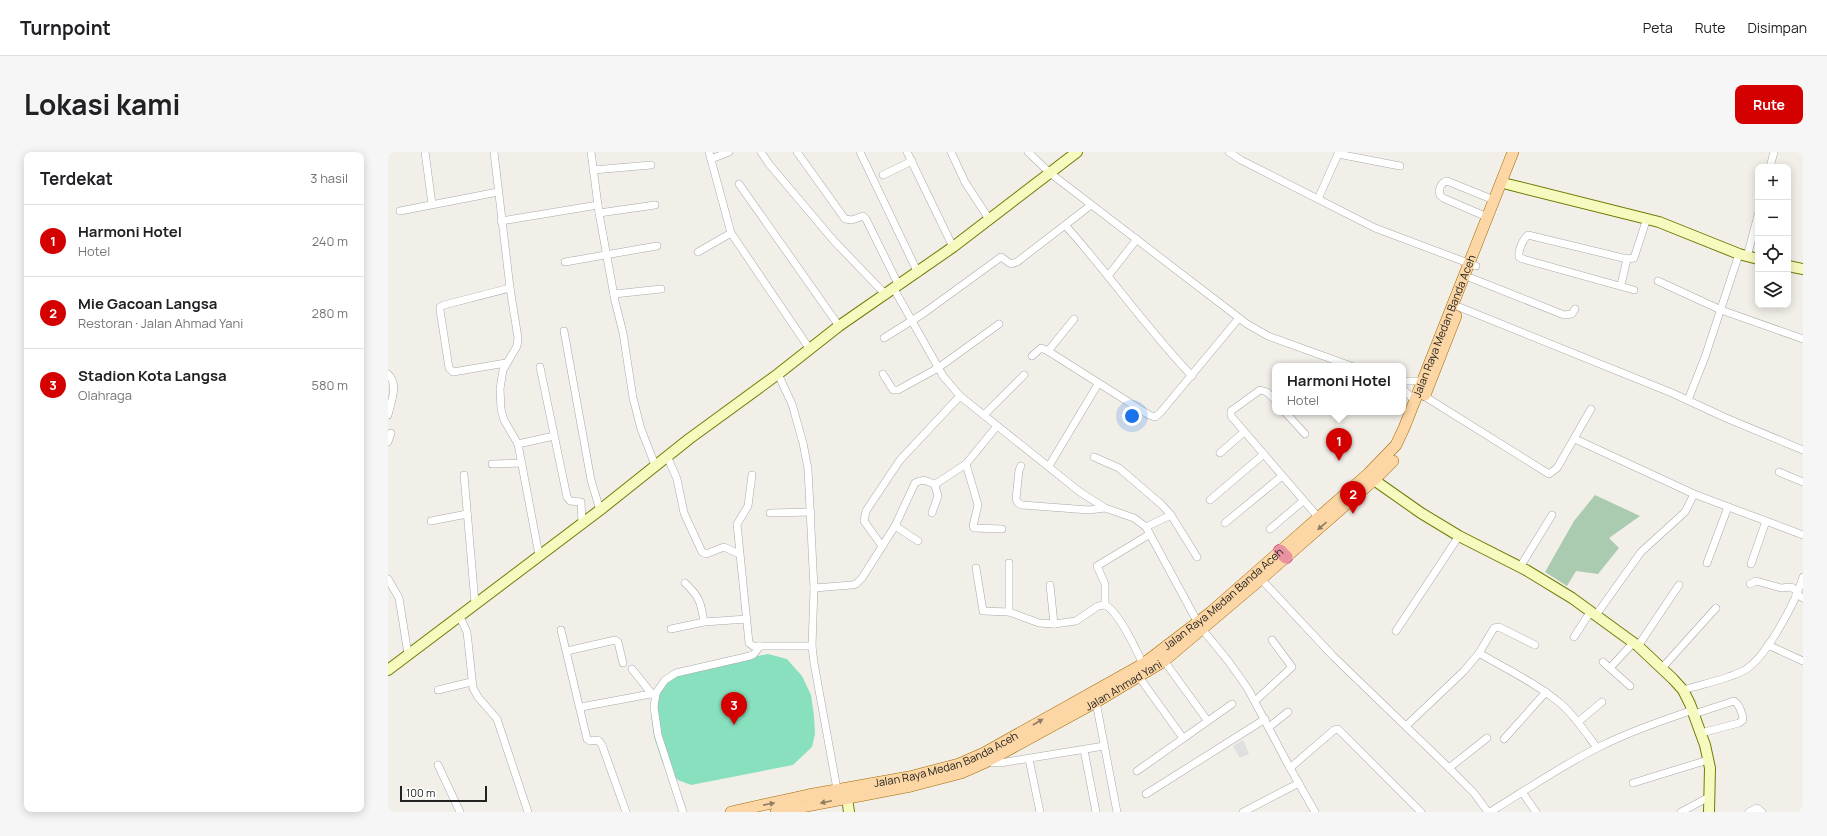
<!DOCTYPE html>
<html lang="id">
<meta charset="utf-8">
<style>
body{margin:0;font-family:Manrope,sans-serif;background:#f6f6f6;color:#202124}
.controls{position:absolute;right:12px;top:12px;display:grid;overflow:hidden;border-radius:8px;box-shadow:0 2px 10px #0003}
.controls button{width:36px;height:36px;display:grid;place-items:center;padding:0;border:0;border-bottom:1px solid #e0e0e0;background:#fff;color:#202124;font:20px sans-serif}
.scale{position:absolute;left:12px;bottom:10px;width:87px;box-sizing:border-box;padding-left:4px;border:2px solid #222;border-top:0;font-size:11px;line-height:14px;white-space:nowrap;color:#222;-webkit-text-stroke:3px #fff;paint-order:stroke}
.you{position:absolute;left:744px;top:264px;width:14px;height:14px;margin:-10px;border:3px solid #fff;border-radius:50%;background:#1a73e8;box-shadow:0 0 0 6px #1a73e833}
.badge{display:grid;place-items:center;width:26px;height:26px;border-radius:50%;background:#d40000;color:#fff;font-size:13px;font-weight:700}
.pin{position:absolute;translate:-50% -33px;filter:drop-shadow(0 1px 2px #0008)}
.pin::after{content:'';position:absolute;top:21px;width:14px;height:12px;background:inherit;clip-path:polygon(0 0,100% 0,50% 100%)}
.popup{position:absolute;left:884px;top:211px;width:134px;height:52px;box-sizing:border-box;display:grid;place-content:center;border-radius:8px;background:#fff;filter:drop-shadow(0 1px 3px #0005);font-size:13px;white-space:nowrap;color:#757577}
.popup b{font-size:15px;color:#202124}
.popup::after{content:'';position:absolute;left:50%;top:100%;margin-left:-8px;border:8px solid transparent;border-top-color:#fff}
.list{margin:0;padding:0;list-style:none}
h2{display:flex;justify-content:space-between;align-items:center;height:52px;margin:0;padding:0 16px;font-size:17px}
h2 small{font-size:13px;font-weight:400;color:#757577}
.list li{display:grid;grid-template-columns:26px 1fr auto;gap:12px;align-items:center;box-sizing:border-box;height:72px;padding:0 16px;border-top:1px solid #e0e0e0}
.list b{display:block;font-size:15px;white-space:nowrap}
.list p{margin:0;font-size:13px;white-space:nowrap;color:#757577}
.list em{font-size:13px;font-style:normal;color:#757577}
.icon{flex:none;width:22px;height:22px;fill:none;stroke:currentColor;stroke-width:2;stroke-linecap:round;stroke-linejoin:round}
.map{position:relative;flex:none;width:1415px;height:660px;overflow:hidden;border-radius:8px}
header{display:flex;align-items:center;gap:24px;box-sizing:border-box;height:56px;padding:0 20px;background:#fff;border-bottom:1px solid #e0e0e0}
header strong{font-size:19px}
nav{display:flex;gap:22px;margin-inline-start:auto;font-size:14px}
.intro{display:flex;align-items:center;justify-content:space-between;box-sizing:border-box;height:96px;padding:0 24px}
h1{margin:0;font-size:28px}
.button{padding:10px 18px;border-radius:8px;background:#d40000;color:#fff;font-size:14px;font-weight:700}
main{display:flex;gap:24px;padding:0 24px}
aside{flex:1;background:#fff;border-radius:8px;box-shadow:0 2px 10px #0003}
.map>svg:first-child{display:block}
.residential{fill:#e0dfdf}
.cemetery{fill:#aacbaf}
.pitch{fill:#88e0be}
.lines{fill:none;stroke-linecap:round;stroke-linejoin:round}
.street-casing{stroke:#a9a9a9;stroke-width:8}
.secondary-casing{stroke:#707d05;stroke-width:12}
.primary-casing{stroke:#a06b00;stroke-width:12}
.highway-casing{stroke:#dc2a67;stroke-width:14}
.street{stroke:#fff;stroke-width:7}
.secondary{stroke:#f7fabf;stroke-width:10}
.primary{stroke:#fcd6a4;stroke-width:11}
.highway{stroke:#e892a2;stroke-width:13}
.oneway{fill:#8f7c63}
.labels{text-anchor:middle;stroke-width:3;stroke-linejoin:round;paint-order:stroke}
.street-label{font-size:11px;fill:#222;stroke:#fff}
</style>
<header>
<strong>Turnpoint</strong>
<nav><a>Peta</a><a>Rute</a><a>Disimpan</a></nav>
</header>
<div class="intro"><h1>Lokasi kami</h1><a class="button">Rute</a></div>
<main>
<aside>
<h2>Terdekat<small>3 hasil</small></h2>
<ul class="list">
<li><span class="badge">1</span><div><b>Harmoni Hotel</b><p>Hotel</p></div><em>240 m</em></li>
<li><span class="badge">2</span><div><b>Mie Gacoan Langsa</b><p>Restoran · Jalan Ahmad Yani</p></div><em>280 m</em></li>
<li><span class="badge">3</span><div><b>Stadion Kota Langsa</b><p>Olahraga</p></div><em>580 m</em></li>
</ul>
</aside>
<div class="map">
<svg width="1415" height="660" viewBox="0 0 1415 660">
<rect width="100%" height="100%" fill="#f2efe9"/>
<!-- residential -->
<path class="residential" d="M855 588 861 602 852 606 845 594Z"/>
<!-- cemetery -->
<path class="cemetery" d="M1207 343 1252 364 1221 386 1231 396 1210 422 1188 419 1179 434 1157 420 1186 369Z"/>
<!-- pitch -->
<path class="pitch" d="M380 502 399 507 414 524 423 543 426 564 427 582 424 595 405 613 303 633 290 628 275 612 266 585 263 561 265 545 285 521Z"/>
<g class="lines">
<defs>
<g id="street">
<path d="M37 0 44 52"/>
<path d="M106 0 122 136 130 186 129 194 115 218 112 237 113 257 116 268 130 292 151 403"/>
<path d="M203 0 211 61 227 149 235 181 245 246 253 277 267 313"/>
<path d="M321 0 343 81 421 196"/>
<path d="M373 0 381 12 446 89 498 143"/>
<path d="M409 0 457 67 464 68 475 64 478 67 511 134"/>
<path d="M472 0 530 121"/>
<path d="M519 0 565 95"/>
<path d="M563 0 577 30 601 67"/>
<path d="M640 0 662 21 859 172 880 184 963 214"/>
<path d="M841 0 853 8 987 76 1088 114"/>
<path d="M323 7 341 0"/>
<path d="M1382 15 1386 0"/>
<path d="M205 18 263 13"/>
<path d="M495 23 524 9"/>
<path d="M351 32 451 174"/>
<path d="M930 47 950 2 1012 14"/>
<path d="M12 59 110 40"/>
<path d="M211 61 267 53"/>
<path d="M1099 65 1055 46 1052 43C1050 38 1053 30 1059 29L1106 48"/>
<path d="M113 69 210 53"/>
<path d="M677 73C721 122 759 177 804 224"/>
<path d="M310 100 343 81"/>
<path d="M1359 105 1370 63"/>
<path d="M177 110 269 94"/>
<path d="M720 124 749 87"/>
<path d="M1083 126 1176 163 1184 162 1187 157"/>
<path d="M1270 129 1333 158 1415 187"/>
<path d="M1233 133 1239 107"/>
<path d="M506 137 555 224 572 244 692 340 717 356 746 366 758 375 810 471"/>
<path d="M1246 138 1135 107 1131 105C1130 98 1135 87 1140 83L1239 107 1246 106 1259 66"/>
<path d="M226 142 273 137"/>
<path d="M1071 155 1284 241 1338 266 1415 298"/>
<path d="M176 179 203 328 212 358"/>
<path d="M496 186 536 161 613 105 623 112 629 110 703 53"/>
<path d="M660 199 686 167"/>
<path d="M644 204 653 196 660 199 761 263 767 265 772 261 851 166"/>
<path d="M118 211 65 220 61 216 52 158V155L56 153 122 136"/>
<path d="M152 215 179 345 182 349 193 350 194 371"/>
<path d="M0 222C11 232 3 250 0 263"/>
<path d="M390 222 404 252 415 291 420 317 426 436 424 494 426 511 449 637"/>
<path d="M495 222 505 238H510L550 216 611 172"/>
<path d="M1015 229H1034"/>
<path d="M1015 237 1027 249"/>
<path d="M1036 244 1161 322 1169 316 1203 257"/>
<path d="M887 248 879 240 872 238 843 259V264L930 365"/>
<path d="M1300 248 1317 205 1351 102"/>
<path d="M897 260 917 282"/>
<path d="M596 263 636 223"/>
<path d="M1187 287 1306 342 1415 383"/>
<path d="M0 290 3 281"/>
<path d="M130 292 166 284"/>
<path d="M832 301 856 280"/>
<path d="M279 304 289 327 296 361 314 400 318 402 336 395 351 402"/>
<path d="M706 305 731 316 774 353 783 363"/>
<path d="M104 312 134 311"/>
<path d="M578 312 590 353 585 374 586 376 614 377"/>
<path d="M633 314 631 318 628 347 630 351 634 353 701 358 717 356"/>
<path d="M661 314 710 232"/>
<path d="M1391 320 1415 330"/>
<path d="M76 323 87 451"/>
<path d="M364 323 360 354 349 372 361 491 365 494H424"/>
<path d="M822 348 876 302"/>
<path d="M382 361 423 360"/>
<path d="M544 361 550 344 547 334 549 331 578 312 609 274"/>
<path d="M43 369 79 362"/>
<path d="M837 371 894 324"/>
<path d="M507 374 530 389"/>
<path d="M758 375 783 363 809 405"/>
<path d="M882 377 915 349"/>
<path d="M494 394 476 369 478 359 512 308 572 244"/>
<path d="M1319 411 1340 355"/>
<path d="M1363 412 1378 369"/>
<path d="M1132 415 1164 363"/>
<path d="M588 416 595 459 621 460 651 471 666 472 688 469 710 454 717 453C731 460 748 497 755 512"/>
<path d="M0 427 11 446 20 502"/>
<path d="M873 427 945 504 1061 616 1086 641 1100 660"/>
<path d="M297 431C312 445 313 451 316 470"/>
<path d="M1362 432 1368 429 1393 436 1403 435 1409 439"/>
<path d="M662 433 666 472"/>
<path d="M426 436 464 433 468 432 474 426 507 374 527 331C535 326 539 329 548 333"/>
<path d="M1408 442 1415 446"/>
<path d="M717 453V432L709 414 762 382"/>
<path d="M621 460V411"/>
<path d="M71 463 79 480 85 536 90 545 109 567 140 660"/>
<path d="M1208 463 1253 400 1297 360 1306 342"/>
<path d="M283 477 316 470 359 467"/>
<path d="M814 477 841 510 860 537 902 616 927 660"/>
<path d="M173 478 199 587 202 589 210 588 214 593 238 660"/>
<path d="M1008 479 1071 384"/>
<path d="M1186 485 1203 459"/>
<path d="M1380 493 1415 509"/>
<path d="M1250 494 1291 433"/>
<path d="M179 499 227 488 230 490 235 511"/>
<path d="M1091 501C1118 517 1148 531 1172 551 1187 564 1198 581 1209 596"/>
<path d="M774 506 819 568"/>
<path d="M1215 510 1242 534"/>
<path d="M1222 516 1245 491"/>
<path d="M1274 516 1328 456"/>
<path d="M244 517 264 542"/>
<path d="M751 525 795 586"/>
<path d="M50 538 83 530"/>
<path d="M1295 538C1314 532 1337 528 1355 519 1378 507 1408 449 1415 425"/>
<path d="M867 549 904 515 884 488"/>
<path d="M708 550 729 660"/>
<path d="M193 555 268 541"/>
<path d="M1306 562 1346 549C1351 552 1355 562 1355 568L1351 571 1313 581"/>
<path d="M1190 570 1214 550"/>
<path d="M1018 574 1076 519 1091 501 1106 476 1111 475 1147 493"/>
<path d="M881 575 900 560"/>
<path d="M1116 587 1158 540"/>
<path d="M696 598 708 660"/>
<path d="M641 607 652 660"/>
<path d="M598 610 612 611 716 594"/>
<path d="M50 613 72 660"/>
<path d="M902 616 946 578 950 577 1033 660"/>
<path d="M1061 616 1099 586"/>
<path d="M749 619 844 552"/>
<path d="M1245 631 1320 608"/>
<path d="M1134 640 1148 660"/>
<path d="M758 642 877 567"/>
<path d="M295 660 270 583 266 555 268 541 277 528 288 521 362 504 366 502 372 494"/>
<path d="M855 660 911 631"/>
<path d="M1102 660C1138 638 1173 614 1211 595 1241 580 1273 569 1305 558"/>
<path d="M1293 660 1321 645"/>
<path d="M1361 660 1369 656 1374 660"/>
</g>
<g id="secondary">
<path d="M1119 32 1271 70 1351 102 1370 107"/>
<path d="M1400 114 1415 117"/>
<path d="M986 328 1033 361 1071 384 1138 418 1184 446 1250 494 1285 527 1295 538 1302 552 1317 593 1322 616 1321 660"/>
<path d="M0 518 212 358 301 287 390 222 451 174 565 95 689 0"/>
<path d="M459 646 461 660"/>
</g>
<g id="primary">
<path d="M1037 243 1068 164"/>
<path id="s1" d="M343 660 420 643 521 625 571 612 596 601 755 512 823 460 980 322 1008 293 1016 276 1125 0"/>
<path id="s2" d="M388 660 523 634 573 621 598 610 708 550 776 509 873 427 986 328 1005 309"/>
</g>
<path id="highway" d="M892 399 898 405"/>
</defs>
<!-- street casing -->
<use href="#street" class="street-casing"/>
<!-- secondary casing -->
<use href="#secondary" class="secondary-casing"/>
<!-- primary casing -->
<use href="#primary" class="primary-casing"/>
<!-- highway casing -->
<use href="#highway" class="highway-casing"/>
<!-- street -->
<use href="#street" class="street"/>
<!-- secondary -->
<use href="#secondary" class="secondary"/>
<!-- primary -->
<use href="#primary" class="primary"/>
<!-- highway -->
<use href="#highway" class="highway"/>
</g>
<!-- one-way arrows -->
<defs><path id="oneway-solid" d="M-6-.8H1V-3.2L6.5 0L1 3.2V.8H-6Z"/></defs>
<g class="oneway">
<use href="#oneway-solid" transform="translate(934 374) rotate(139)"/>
<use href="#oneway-solid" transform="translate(650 570) rotate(-30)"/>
<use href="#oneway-solid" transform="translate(438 650) rotate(168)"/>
<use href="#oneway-solid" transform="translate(381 652) rotate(-11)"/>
</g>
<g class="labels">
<!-- street labels -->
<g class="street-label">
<text dy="4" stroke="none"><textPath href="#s1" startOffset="906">Jalan Raya Medan Banda Aceh</textPath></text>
<text dy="4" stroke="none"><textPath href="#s1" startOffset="546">Jalan Raya Medan Banda Aceh</textPath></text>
<text dy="4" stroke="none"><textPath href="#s2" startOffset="374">Jalan Ahmad Yani</textPath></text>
<text dy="4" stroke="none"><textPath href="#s1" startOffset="222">Jalan Raya Medan Banda Aceh</textPath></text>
</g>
</g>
</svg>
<div class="controls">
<button>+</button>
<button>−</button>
<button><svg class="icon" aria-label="locate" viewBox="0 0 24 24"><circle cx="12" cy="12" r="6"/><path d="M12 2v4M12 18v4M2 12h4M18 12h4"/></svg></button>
<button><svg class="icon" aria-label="layers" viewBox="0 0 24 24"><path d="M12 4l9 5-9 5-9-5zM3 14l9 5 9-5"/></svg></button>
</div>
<div class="scale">100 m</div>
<div class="you"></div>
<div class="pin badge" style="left:951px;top:309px">1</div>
<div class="popup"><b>Harmoni Hotel</b>Hotel</div>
<div class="pin badge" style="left:965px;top:362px">2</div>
<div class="pin badge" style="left:346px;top:573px">3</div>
</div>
</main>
